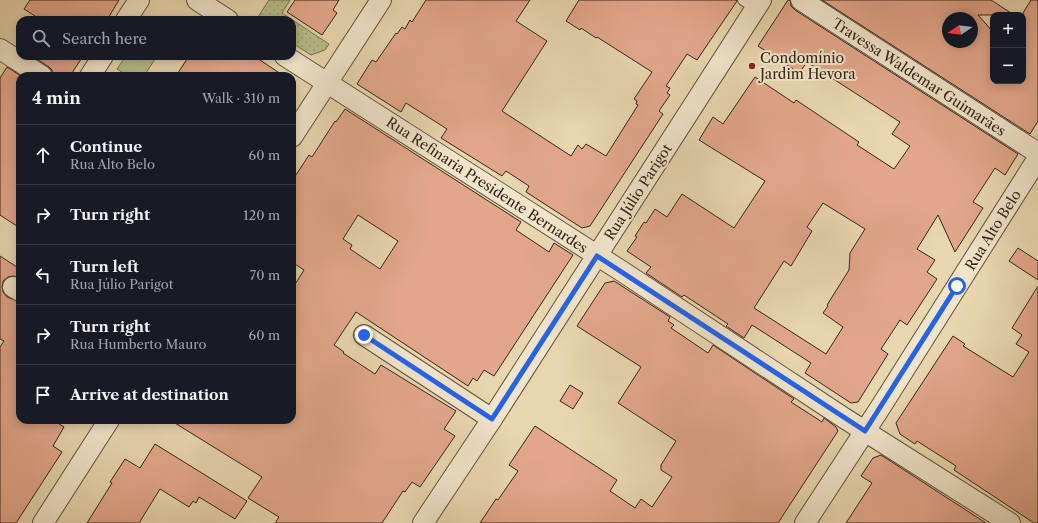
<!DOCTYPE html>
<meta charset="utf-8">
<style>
body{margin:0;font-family:"Libre Caslon Text",serif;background:#20242c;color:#f1f3f6}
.controls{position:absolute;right:12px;top:12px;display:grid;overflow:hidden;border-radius:8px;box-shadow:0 2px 10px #0003}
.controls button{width:36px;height:36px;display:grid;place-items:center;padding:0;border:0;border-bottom:1px solid #363941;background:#171b24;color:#f1f3f6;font:20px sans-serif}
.compass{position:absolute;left:942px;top:12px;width:36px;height:36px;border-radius:50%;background:#171b24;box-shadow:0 2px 10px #0003;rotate:257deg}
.stop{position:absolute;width:12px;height:12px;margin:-9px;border:3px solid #2563eb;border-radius:50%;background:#fff}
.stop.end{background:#2563eb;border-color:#fff;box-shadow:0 1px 4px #0008}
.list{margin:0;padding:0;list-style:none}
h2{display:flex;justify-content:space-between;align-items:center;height:52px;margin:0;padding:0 16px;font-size:17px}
h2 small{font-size:13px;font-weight:400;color:#9ea1a6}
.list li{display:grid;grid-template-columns:26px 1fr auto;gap:12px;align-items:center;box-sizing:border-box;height:60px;padding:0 16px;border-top:1px solid #363941}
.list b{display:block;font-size:15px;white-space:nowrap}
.list p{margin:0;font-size:13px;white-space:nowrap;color:#9ea1a6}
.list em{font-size:13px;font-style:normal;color:#9ea1a6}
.icon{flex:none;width:22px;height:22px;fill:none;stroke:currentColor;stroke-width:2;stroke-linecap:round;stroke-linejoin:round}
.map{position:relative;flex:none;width:1038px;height:523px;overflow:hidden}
.search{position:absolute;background:#171b24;box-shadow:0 2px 10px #0003;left:16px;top:16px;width:280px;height:44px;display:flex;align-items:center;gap:10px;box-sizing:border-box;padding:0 14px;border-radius:12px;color:#9ea1a6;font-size:15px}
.panel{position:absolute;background:#171b24;box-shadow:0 2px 10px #0003;left:16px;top:72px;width:280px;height:352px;border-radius:12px}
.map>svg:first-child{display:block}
.park{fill:#b8bd89;stroke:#787152}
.garden{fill:url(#garden-dots);stroke:#787152}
.building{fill:#e2a78b;stroke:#37251a;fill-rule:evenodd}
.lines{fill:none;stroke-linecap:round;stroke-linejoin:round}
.service-casing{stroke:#63513f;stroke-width:12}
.minor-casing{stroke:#63513f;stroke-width:22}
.service{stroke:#f0e4ca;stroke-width:10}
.minor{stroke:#f0e4ca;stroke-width:20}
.route{stroke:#2563eb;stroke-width:5}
.poi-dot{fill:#8f2418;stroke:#f0e4ca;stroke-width:1.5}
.labels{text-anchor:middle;stroke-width:4;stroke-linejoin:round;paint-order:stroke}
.poi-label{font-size:14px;fill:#37251a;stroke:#f0e4ca;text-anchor:start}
.street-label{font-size:14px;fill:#37251a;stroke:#f0e4ca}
</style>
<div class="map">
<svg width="1038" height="523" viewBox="0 0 1038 523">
<defs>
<pattern id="garden-dots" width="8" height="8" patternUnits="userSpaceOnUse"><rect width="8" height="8" fill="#b8bd89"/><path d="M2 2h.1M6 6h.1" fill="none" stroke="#9fa276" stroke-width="1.8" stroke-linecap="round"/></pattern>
</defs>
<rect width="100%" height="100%" fill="#e8d6ae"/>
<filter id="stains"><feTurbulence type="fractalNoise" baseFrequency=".005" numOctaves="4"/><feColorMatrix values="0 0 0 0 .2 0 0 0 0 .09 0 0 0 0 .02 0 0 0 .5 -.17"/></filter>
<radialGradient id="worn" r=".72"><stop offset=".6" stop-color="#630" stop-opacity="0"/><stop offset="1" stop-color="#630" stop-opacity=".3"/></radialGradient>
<!-- park -->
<path class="park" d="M126 56H157L144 76H128L117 69Z"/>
<!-- garden -->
<path class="garden" d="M269 0H290L282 13 329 44 325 50 311 55 292 43V20H256Z"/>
<!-- building -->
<g class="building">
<path d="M30 0H119L107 20H41L24 9Z"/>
<path d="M295 0H339L333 10 337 13 322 35 287 12Z"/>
<path d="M426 0H530L516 21 547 41 502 111 571 156 578 145 582 149 586 144 606 156 638 105 636 104 637 101 634 99 652 72 597 37 596 38 581 28 580 30 566 21 579 0H737V1L697 60 687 54 666 86 670 88 667 93 670 95 659 111 663 114 590 226 582 228 526 192 529 186 506 171 502 176 441 138 447 129 406 103 401 112 357 84 372 60 376 62 396 33 397 34 402 27 405 29 410 20 412 22Z"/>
<path d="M788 0H790L791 6 795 10 1018 154 1005 175 995 168 973 202 983 208 955 252 938 215 917 249 935 260 927 272 937 279 907 325 900 320 881 349 888 354 858 402 851 403 805 373 811 363 752 325 744 338 726 326 728 324 684 295 682 297 646 273 651 267 627 251 637 237 635 236 644 222 646 223 655 209 667 217 682 194 734 228 765 181 699 140 713 117 723 124 755 77 794 103 796 100 859 142 857 145 894 169 910 146 892 134 900 122 807 62 799 73 758 46ZM823 203 865 229 850 253 849 270 827 305 828 306 823 313 843 327 826 354 754 308 784 261 791 266 812 231 807 227Z"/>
<path d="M822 0H991L1014 15H978L993 32V81H1023V13L1031 0H1038V121L1030 134ZM948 18H972V42H948Z"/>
<path d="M32 56H83L70 76H53L52 70 49 67Z"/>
<path d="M189 56H254L284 76H176Z"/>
<path d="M7 67 21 76 20 228 0 215V78Z"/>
<path d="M345 109 521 222 516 230 549 252 554 243 573 255 494 376 484 370 477 381 473 378 468 386 356 312 334 345 344 352 343 353 375 374 381 365 456 411 444 429 455 436 420 487 412 482 405 492 403 491 382 523H275L279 517 248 498 262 477 170 420H292V289L304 270 292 262V181L309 155 312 157 335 121 336 122ZM358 215 398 241 380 269 350 249 352 245 343 239Z"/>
<path d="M1018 248 1038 261V280L1009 261Z"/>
<path d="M0 256 20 269V278L13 276 8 277 3 281 2 287 3 292 7 297 20 302V420H53L64 427 53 446 62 452 16 523H0V347L4 341 0 339Z"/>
<path d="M614 281 670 317 668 321 674 325 671 328 708 353 713 345 794 399 791 402 822 422 824 418 836 427 838 431 778 523H480L496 499 498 500 518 471 509 465 535 426 617 480 610 491 635 508 641 499 652 507 672 477 661 470V465L676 441 618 403 641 367 577 326 605 283Z"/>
<path d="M1038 286V523H1034L954 470 956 466 917 441 915 444 900 434 896 423 953 336 965 344 963 346 1013 377 1029 352 1016 344 1022 335 1012 328Z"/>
<path d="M570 385 583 393 573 409 560 401Z"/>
<path d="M155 444 247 501 235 519 199 497 196 503 193 501 189 507 160 489 139 523H87L112 483 110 482 125 459 140 468Z"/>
<path d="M881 455 986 523H846L872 483 861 476 873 458Z"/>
</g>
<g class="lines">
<defs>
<path id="service" d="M743 0 756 9"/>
<g id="minor">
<path d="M197 0 228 20"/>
<path d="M801 0 1038 153"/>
<path d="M126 20 139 0"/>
<path d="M0 49 42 76"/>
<path d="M285 56 620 270 844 418 1010 523"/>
<path d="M90 76 103 56"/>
<path d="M292 137 381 0"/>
<path d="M13 287 20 291"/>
<path d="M364 335 492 419"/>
<path d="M43 523 109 420"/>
<path d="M423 523 492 419 761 0"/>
<path d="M805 523 880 408 1038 158"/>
</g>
</defs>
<!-- service casing -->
<use href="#service" class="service-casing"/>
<!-- minor casing -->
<use href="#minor" class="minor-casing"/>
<!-- service -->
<use href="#service" class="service"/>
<!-- minor -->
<use href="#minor" class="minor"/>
</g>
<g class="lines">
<!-- route -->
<path class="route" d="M364 335 492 419 597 256 865 431 957 286"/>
</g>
<!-- markers -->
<circle class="poi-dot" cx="752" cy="66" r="4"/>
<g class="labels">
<!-- poi labels -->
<g class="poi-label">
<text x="760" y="63">Condomínio<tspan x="760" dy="16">Jardim Hevora</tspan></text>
</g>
<!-- street labels -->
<g class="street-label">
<text transform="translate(919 77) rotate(33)" y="5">Travessa Waldemar Guimarães</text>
<text transform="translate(487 185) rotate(33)" y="5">Rua Refinaria Presidente Bernardes</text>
<text transform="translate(638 192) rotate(-57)" y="5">Rua Júlio Parigot</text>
<text transform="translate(993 230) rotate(-58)" y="5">Rua Alto Belo</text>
</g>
</g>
<rect width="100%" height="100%" filter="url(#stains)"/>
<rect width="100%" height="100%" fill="url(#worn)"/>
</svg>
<div class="controls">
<button>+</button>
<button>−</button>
</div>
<svg class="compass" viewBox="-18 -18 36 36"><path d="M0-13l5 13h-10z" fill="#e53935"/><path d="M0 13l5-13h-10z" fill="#9ea1a6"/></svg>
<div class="stop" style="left:957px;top:286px"></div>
<div class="stop end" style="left:364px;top:335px"></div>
<div class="search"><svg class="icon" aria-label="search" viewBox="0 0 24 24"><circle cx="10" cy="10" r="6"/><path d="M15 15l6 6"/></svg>Search here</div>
<section class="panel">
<h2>4 min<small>Walk · 310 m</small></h2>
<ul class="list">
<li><svg class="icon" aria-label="ahead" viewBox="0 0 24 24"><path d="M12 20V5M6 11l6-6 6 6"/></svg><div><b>Continue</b><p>Rua Alto Belo</p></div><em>60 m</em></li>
<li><svg class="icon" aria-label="right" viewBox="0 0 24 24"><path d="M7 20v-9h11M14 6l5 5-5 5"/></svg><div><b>Turn right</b></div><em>120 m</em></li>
<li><svg class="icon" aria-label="left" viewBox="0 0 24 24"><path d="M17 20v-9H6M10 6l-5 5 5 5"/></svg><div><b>Turn left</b><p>Rua Júlio Parigot</p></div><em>70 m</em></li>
<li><svg class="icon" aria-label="right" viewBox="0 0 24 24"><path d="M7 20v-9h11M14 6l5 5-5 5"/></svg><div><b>Turn right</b><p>Rua Humberto Mauro</p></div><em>60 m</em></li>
<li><svg class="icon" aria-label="arrive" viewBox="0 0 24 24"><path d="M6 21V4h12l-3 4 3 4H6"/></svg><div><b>Arrive at destination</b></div></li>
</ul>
</section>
</div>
